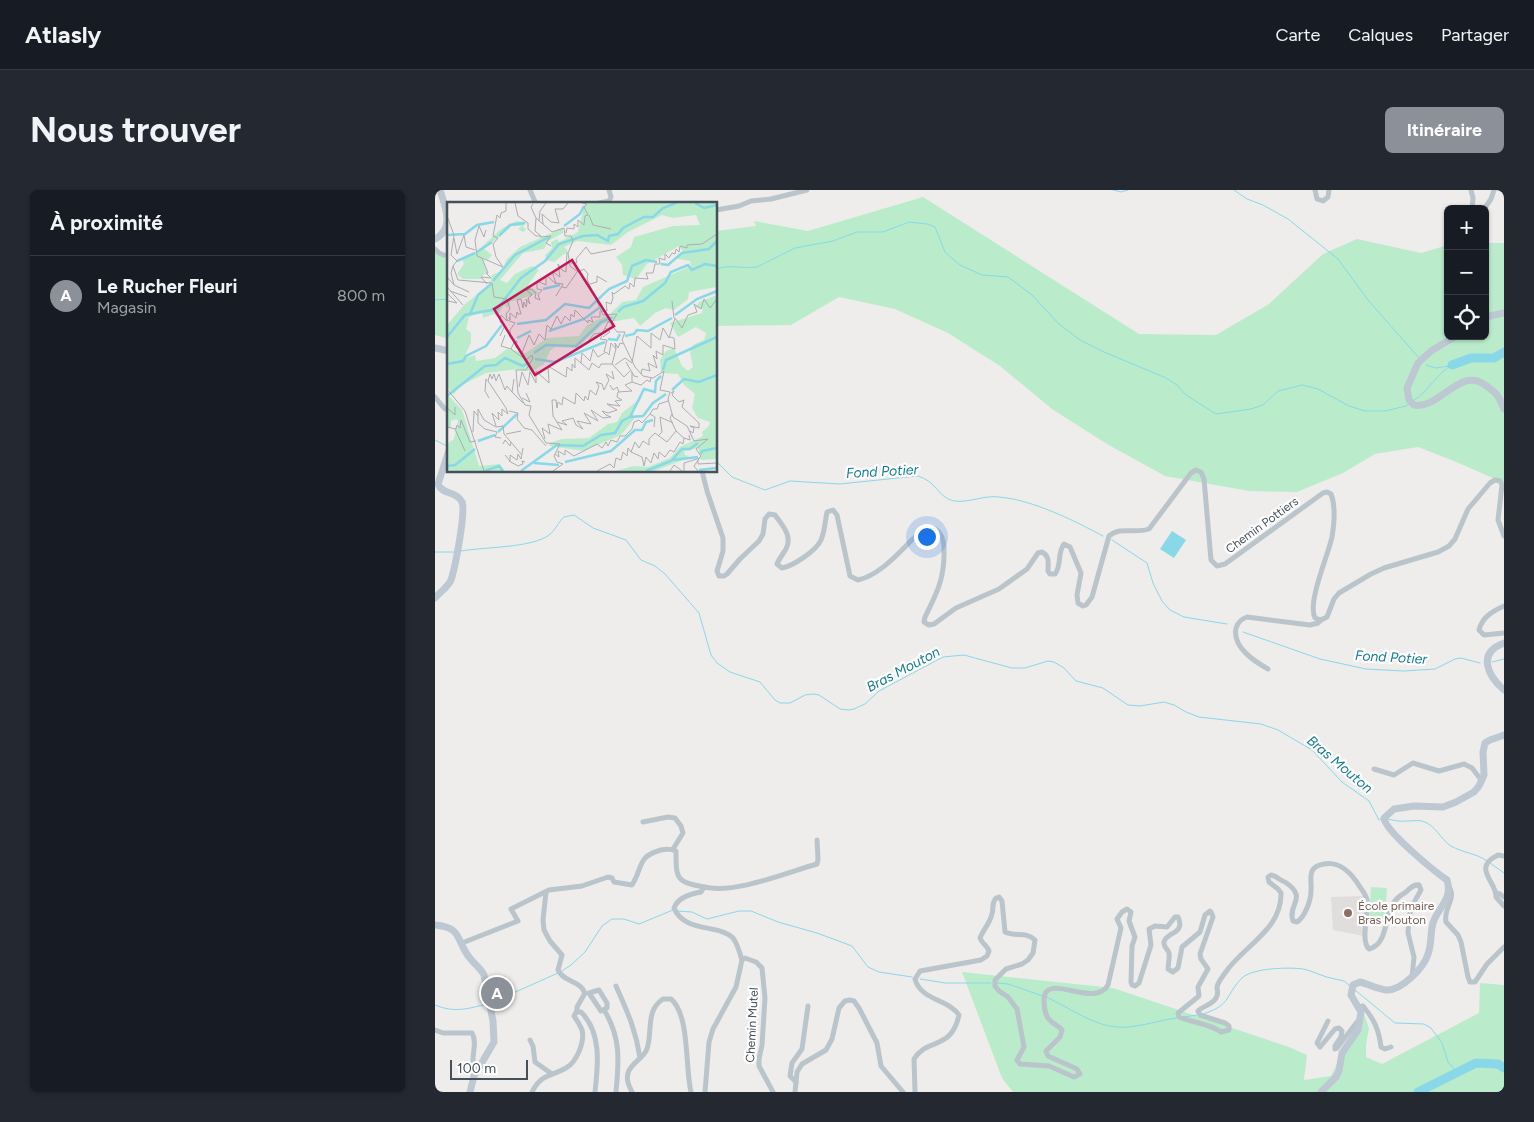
<!DOCTYPE html>
<html lang="fr">
<meta charset="utf-8">
<style>
body{margin:0;font-family:Figtree,sans-serif;background:#242831;color:#f1f3f6}
.controls{position:absolute;right:15px;top:15px;display:grid;overflow:hidden;border-radius:8px;box-shadow:0 1px 4px #0004}
.controls button{width:45px;height:45px;display:grid;place-items:center;padding:0;border:0;border-bottom:1px solid #363941;background:#171b24;color:#f1f3f6;font:25px sans-serif}
.scale{position:absolute;left:15px;bottom:12px;width:78px;box-sizing:border-box;padding-left:5px;border:2px solid #455058;border-top:0;font-size:14px;line-height:18px;white-space:nowrap;color:#455058;-webkit-text-stroke:4px #fff;paint-order:stroke}
.you{position:absolute;left:491px;top:346px;width:18px;height:18px;margin:-12px;border:4px solid #fff;border-radius:50%;background:#1a73e8;box-shadow:0 0 0 8px #1a73e833}
.badge{display:grid;place-items:center;width:32px;height:32px;border-radius:50%;background:#8c9099;color:#fff;font-size:16px;font-weight:700}
.pin{position:absolute;translate:-50% -50%;border:2px solid #fff;box-shadow:0 1px 5px #0006}
.list{margin:0;padding:0;list-style:none}
h2{display:flex;justify-content:space-between;align-items:center;height:65px;margin:0;padding:0 20px;font-size:21px}
h2 small{font-size:16px;font-weight:400;color:#9ea1a6}
.list li{display:grid;grid-template-columns:32px 1fr auto;gap:15px;align-items:center;box-sizing:border-box;height:80px;padding:0 20px;border-top:1px solid #363941}
.list b{display:block;font-size:19px;white-space:nowrap}
.list p{margin:0;font-size:16px;white-space:nowrap;color:#9ea1a6}
.list em{font-size:16px;font-style:normal;color:#9ea1a6}
.icon{flex:none;width:28px;height:28px;fill:none;stroke:currentColor;stroke-width:2;stroke-linecap:round;stroke-linejoin:round}
.map{position:relative;flex:none;width:1069px;height:902px;overflow:hidden;border-radius:8px}
header{display:flex;align-items:center;gap:30px;box-sizing:border-box;height:70px;padding:0 25px;background:#171b24;border-bottom:1px solid #363941}
header strong{font-size:24px}
nav{display:flex;gap:28px;margin-inline-start:auto;font-size:18px}
.intro{display:flex;align-items:center;justify-content:space-between;box-sizing:border-box;height:120px;padding:0 30px}
h1{margin:0;font-size:35px}
.button{padding:12px 22px;border-radius:8px;background:#8c9099;color:#fff;font-size:18px;font-weight:700}
main{display:flex;gap:30px;padding:0 30px}
aside{flex:1;background:#171b24;border-radius:8px;box-shadow:0 1px 4px #0004}
.map>svg:first-child{display:block}
.education{fill:#e0dddd}
.green{fill:#baeccb}
.water{fill:#88d8e8}
.lines{fill:none;stroke-linecap:round;stroke-linejoin:round}
.stream{stroke:#88d8e8;stroke-width:1}
.river{stroke:#88d8e8;stroke-width:9}
.street{stroke:#bac4cb;stroke-width:5}
.secondary{stroke:#bdc8d2;stroke-width:7}
.education-dot{fill:#8d6e63;stroke:#fff;stroke-width:2}
.labels{text-anchor:middle;stroke-width:4.5;stroke-linejoin:round;paint-order:stroke}
.street-label{font-size:12px;fill:#455058;stroke:#fff}
.education-label{font-size:12px;fill:#785e54;stroke:#fff;text-anchor:start}
.water-label{font-size:14px;font-style:italic;fill:#117c92;stroke:#fff}
.inset-river{fill:none;stroke:#88d8e8;stroke-width:2.5}
.inset-road{fill:none;stroke:#abaeb1;stroke-width:1}
.view{fill:#c2185b;fill-opacity:0.15;stroke:#c2185b;stroke-width:2.5}
.inset-edge{fill:none;stroke:#455058;stroke-width:2.5}
</style>
<header>
<strong>Atlasly</strong>
<nav><a>Carte</a><a>Calques</a><a>Partager</a></nav>
</header>
<div class="intro"><h1>Nous trouver</h1><a class="button">Itinéraire</a></div>
<main>
<aside>
<h2>À proximité<small></small></h2>
<ul class="list">
<li><span class="badge">A</span><div><b>Le Rucher Fleuri</b><p>Magasin</p></div><em>800 m</em></li>
</ul>
</aside>
<div class="map">
<svg width="1069" height="902" viewBox="0 0 1069 902">
<rect width="100%" height="100%" fill="#efecec"/>
<!-- education -->
<path class="education" d="M929 706V746L898 740 896 707Z"/>
<!-- green -->
<g class="green">
<path d="M488 7 704 144 781 145 834 114 888 64 922 49 986 63 1013 55V146H1050V53H1069V293L1019 271 983 257 940 264 908 283 862 302 814 301 730 286 672 254 617 219 565 176 513 143 460 119 404 107 356 135 281 136V41L321 36 319 31 373 41Z"/>
<path d="M0 62 14 71V149L0 145Z"/>
<path d="M936 697 952 698 950 730 934 729Z"/>
<path d="M527 782 678 798 854 857 872 865 869 890 896 886 928 821 934 838 931 855V867L947 874 1044 823 1045 793 1069 795V902H578L567 888Z"/>
</g>
<!-- water -->
<path class="water" d="M737 341 751 350 739 368 725 359Z"/>
<g class="lines">
<!-- stream -->
<g class="stream">
<path d="M678 0 686 2 693 0"/>
<path d="M799 0 812 9 828 15 853 29 903 69 933 110 984 168"/>
<path d="M281 79C295 74 308 79 322 77L360 58 398 51 422 42H448L474 32 492 34 500 37 510 62 525 75 547 85 573 87 596 104 624 134 645 150 669 162 731 188 742 195 751 205 781 224 816 219 828 215 843 201 867 195 883 199 914 216 930 221H950L971 216 975 213"/>
<path d="M0 110 14 109"/>
<path d="M991 175 1001 178 1014 176"/>
<path d="M978 211C994 201 1001 184 1017 175"/>
<path d="M0 250 14 257"/>
<path d="M281 271 297 287 330 300 355 291 405 294 482 286C501 290 503 308 519 311 534 313 549 305 564 307 598 310 638 330 668 346"/>
<path d="M677 350 712 373 718 393 727 411 735 420 749 427 792 434"/>
<path d="M26 361C48 357 97 358 114 345 121 340 123 332 129 327L139 325 158 338 191 350 206 370 220 376 230 384 264 423 276 465 282 473 295 482 325 492 340 510 345 513H355L370 505 379 504 384 505 405 519 414 520 419 519 430 514 444 501 508 467 529 465 577 478H590L613 471 619 472 629 478 641 491 668 498 693 515 705 516 729 512 739 515 751 522 764 527 826 534 843 540 877 560 907 592 934 611 944 630 946 629"/>
<path d="M0 362H19"/>
<path d="M808 442 885 469 931 479 969 481 1000 479 1020 469 1026 468 1045 473"/>
<path d="M1057 472 1069 469"/>
<path d="M952 629C958 630 965 632 972 631 977 631 982 630 987 631 1001 635 1005 649 1016 656 1028 663 1041 663 1052 671"/>
<path d="M1055 673 1069 683"/>
<path d="M242 721 257 722 272 729 304 721H316L343 732 382 743 417 756 433 777 444 782 477 787"/>
<path d="M127 781 136 775 150 762 167 736 177 729H189L204 734 238 720"/>
<path d="M485 789 511 793H556"/>
<path d="M563 793 573 794 608 806"/>
<path d="M920 800 960 833 989 834 996 838 1007 853 1013 872 1022 882"/>
<path d="M611 807C636 818 663 840 692 837 709 836 725 830 742 828"/>
<path d="M58 812 123 783"/>
<path d="M0 815C19 823 32 819 52 814"/>
<path d="M768 824C797 815 790 805 807 788 817 778 854 777 868 779 874 780 880 783 886 785 893 788 901 789 909 791L915 796"/>
<path d="M749 827 762 825"/>
</g>
<!-- river -->
<g class="river">
<path d="M1017 175 1036 168H1059L1069 162"/>
<path d="M983 902 1041 873 1063 874 1069 878"/>
</g>
<!-- street -->
<g class="street">
<path d="M95 0 101 14"/>
<path d="M880 0 882 9 888 11 893 7 894 0"/>
<path d="M1036 0 1038 8 1037 19"/>
<path d="M160 14 174 11 176 7 174 0"/>
<path d="M1049 19 1056 9 1059 0"/>
<path d="M281 20 304 16 316 11 336 9 372 0"/>
<path d="M0 59 4 63 14 67"/>
<path d="M0 207 9 218 14 221"/>
<path d="M267 281 272 301 288 348V361L282 381 284 386H289L292 384 305 369 324 351 328 344 330 329 334 324 340 325C347 335 358 346 351 359 348 364 344 369 342 374L347 378C358 376 381 361 386 350 390 341 390 331 392 322L398 320 402 325 415 386 423 390C441 386 457 370 470 357 475 352 481 345 487 341 501 333 508 344 509 357 510 387 503 401 490 427L489 432 494 435 499 434 521 418 564 399 592 379 603 363 607 362C615 366 613 373 613 381L615 384H620C627 375 622 363 629 354L635 357 646 383 642 405 643 413 648 416 651 415 657 407 674 346C686 336 700 344 714 339L756 283 761 280 766 282 769 289 776 370 782 376 790 374 888 303 892 302 896 304C901 317 899 335 897 347 893 366 872 412 880 428L886 430 892 427 899 409 904 403 936 384 949 378 1003 362 1014 356 1020 349 1033 319 1055 293 1060 290 1065 291 1067 295 1063 330 1069 346"/>
<path d="M1069 416C1058 421 1047 427 1044 440L1049 445 1069 443"/>
<path d="M833 479C819 471 797 457 801 438 803 432 806 429 812 427L875 435 883 433 886 430"/>
<path d="M939 579 959 585 978 573 1004 581 1029 574 1037 578 1047 591"/>
<path d="M208 632 233 627 240 628 246 636 248 643 238 659"/>
<path d="M1069 666 1063 665C1036 678 1062 692 1061 707L1069 716"/>
<path d="M1013 695C1023 709 1008 717 1011 732L1023 745 1026 752 1033 787 1035 792H1040L1052 774 1069 757"/>
<path d="M111 702 108 730 109 740 115 751 127 765 123 780C128 792 145 790 150 803L142 817V822"/>
<path d="M1061 703 1065 704 1069 707"/>
<path d="M27 753 83 731 76 719 114 700 147 696 173 687 177 688 179 692 197 695C208 678 202 666 226 660 231 659 236 659 241 661 241 689 241 692 269 697"/>
<path d="M307 770C305 763 302 753 298 748 285 734 249 743 239 718 243 707 256 704 266 702L269 697C301 704 350 683 382 674L383 669 382 650"/>
<path d="M181 796C192 821 201 840 205 868"/>
<path d="M164 800 172 813V818L166 821 154 803Z"/>
<path d="M924 817 928 816C939 829 944 840 946 857L950 859 956 857"/>
<path d="M169 820C186 847 184 871 181 902"/>
<path d="M893 831 882 853 885 857 900 839 904 838 907 841 906 847 900 856V859L902 858 922 832 925 833"/>
<path d="M0 840 8 843H37C44 855 33 869 41 882"/>
<path d="M95 850 98 856 100 872 117 884"/>
<path d="M361 892 355 886 357 873 367 859 373 816"/>
<path d="M97 902C106 884 115 887 131 878 142 872 150 851 147 840 145 835 142 830 139 826L141 822H146C167 843 163 875 160 902"/>
<path d="M197 902C194 896 191 890 193 883 196 873 209 868 212 859 218 841 210 821 228 809H236C255 825 250 878 256 902"/>
<path d="M270 902 274 852 278 839 301 797 307 770 310 768 321 772 327 778 330 808 327 855 324 869V876L338 902"/>
<path d="M360 902 362 882 367 874 391 860 397 849 404 818 410 811 415 810 419 811 424 818 442 853 446 876 468 902"/>
<path d="M480 902 479 869C493 847 516 861 524 825 515 810 485 810 480 789L485 781 546 770 552 766 554 761C552 755 547 754 545 748 548 740 555 733 557 724 559 718 556 714 561 708L564 707 567 711 570 742C580 747 591 741 600 750L598 763 593 770 587 774 571 779 560 790V796L564 801 573 807 582 819 589 857 582 870 585 874 614 876 639 887 645 884 642 879 613 866 611 861 625 847 627 840C623 835 616 833 613 828 609 822 609 815 609 808 612 782 660 819 673 795L686 738 682 729 687 722 692 719 696 722 694 731 700 747 697 756 696 792 697 795 700 796 704 793 716 755 714 739 720 736 732 737 740 727H743C751 744 731 742 729 752 728 757 733 759 734 763 735 768 733 774 733 779L738 782 743 778 747 757 765 742 770 725 775 721 776 722 778 727 765 764 766 769 773 779 763 797 764 806 743 823 744 827C758 833 774 833 786 842L794 840V836L790 833 765 825 763 821C768 816 777 815 781 808 784 804 782 801 782 797 783 792 787 787 790 783 808 756 847 740 846 703L843 699 834 692 833 687 836 685C841 686 845 690 850 692 874 708 852 714 858 731L862 732C870 727 876 710 876 701 877 689 871 677 889 674 906 671 917 684 925 697 928 701 931 705 932 710 934 722 925 751 934 759 951 755 950 732 955 719 958 711 964 706 971 702 975 698 979 694 984 695L986 700 977 716 974 727 973 743 979 767 977 787"/>
</g>
<!-- secondary -->
<g class="secondary">
<path d="M0 49C20 39 10 16 5 0"/>
<path d="M1050 129 1055 126 1069 123"/>
<path d="M1021 146 996 161 983 173 972 198 974 210 979 215C1004 220 1025 176 1050 195 1063 204 1063 205 1069 219"/>
<path d="M0 158 14 161"/>
<path d="M0 408C5 402 13 397 16 390 20 378 31 322 27 312 22 301 7 305 3 294L14 260"/>
<path d="M1069 453C1042 463 1052 485 1069 500"/>
<path d="M0 735C27 737 21 750 34 767 39 774 46 778 49 785L58 831 59 852 39 886 35 902"/>
<path d="M886 902 901 887 904 881 907 863 923 840 926 822 916 805 918 795 925 792C933 794 942 799 951 800 966 801 989 778 993 764 997 754 995 743 998 733 1003 717 1018 710 1012 690 999 681 950 641 949 628L959 619 979 616 1008 617 1021 612 1039 602 1044 596 1049 585 1048 562 1050 553 1055 550 1069 545"/>
</g>
</g>
<!-- markers -->
<circle class="education-dot" cx="913" cy="723" r="5"/>
<g class="labels">
<!-- street labels -->
<g class="street-label">
<text transform="translate(827 335) rotate(-36)" y="4">Chemin Pottiers</text>
<text transform="translate(317 835) rotate(-87)" y="4">Chemin Mutel</text>
</g>
<!-- education labels -->
<g class="education-label">
<text x="923" y="720">École primaire<tspan x="923" dy="14">Bras Mouton</tspan></text>
</g>
<!-- water labels -->
<g class="water-label">
<text transform="translate(447 281) rotate(-3)" y="5">Fond Potier</text>
<text transform="translate(956 467) rotate(3)" y="5">Fond Potier</text>
<text transform="translate(468 479) rotate(-28)" y="5">Bras Mouton</text>
<text transform="translate(905 574) rotate(40)" y="5">Bras Mouton</text>
</g>
</g>
<!-- overview -->
<g transform="translate(12 12)">
<rect width="270" height="270" fill="#efecec"/>
<path d="M138 1H270V85L242 90 241 97 227 108 219 106 208 111 193 124 187 116 157 121 130 146 108 145 103 149 97 162 84 170 71 167 39 171 13 184 7 192 0 185V123L17 103 43 82 45 73 56 68 59 58 73 45 116 26V31L101 39 97 47 76 51 53 78 60 81 68 72 85 64 92 68 81 83 92 91 63 100 61 106 57 103 50 115 47 112 36 116 35 110 22 115 19 127 24 131V141L16 157 28 153 29 159 48 156 60 147 79 151 100 136 132 134 140 123 163 112 175 100 189 98 196 85 244 64 243 59 227 56 236 49 232 44 200 62 189 77 176 73 175 63 169 55 184 45 187 35 226 24 253 23 249 13 226 16 215 13 181 30 164 43 130 39 117 45 121 49 107 60 100 58 98 53 105 46 104 40 110 37 112 40 131 30ZM69 19 80 20 76 24 79 28 76 30 71 27 75 24H65L37 47 45 53 41 58 35 55 40 70 34 75 35 77H16L10 72 17 62 15 56 29 50 54 27ZM270 93V257L254 258 251 246 237 249 238 253 242 254 236 258 207 269H169L186 264 201 265 223 256 233 245 256 234 255 230 262 224 263 220 251 216 245 206 248 192 237 183 231 172 214 171 213 158 219 149 227 146 235 164 241 169 246 165 243 150 246 143 257 138 259 131 249 125 231 135 223 121 255 111 256 107 248 105 252 100ZM0 192 15 208 32 264 53 262 58 269H0V242L7 237 11 219 9 217 4 219V225L0 226ZM195 195 186 210 187 217 174 233 136 249 103 244 102 241 115 237 142 236 161 222 170 220 175 211Z" fill="#baeccb"/>
<path class="inset-river" d="M248 1 257 6 270 3M117 24 133 12 137 4M0 33 18 32 30 23 47 20M52 34 63 23 78 21M30 50 45 40M10 59 28 51M214 62 221 63 235 51 262 47 270 39M46 79 68 53 102 35M96 87 113 83M171 110 176 105 196 99 218 81 224 70 241 63 245 68 258 62 270 64M23 112 31 93 44 82M228 113 250 97 270 89M70 122 99 118 118 102 142 106 162 87 180 79 185 64 199 58 210 60M102 129 137 117 152 106M178 134 187 132 190 128 201 129 225 116M0 135 18 113 50 107 74 76 98 59 112 42 136 34 150 33 161 39 162 34 171 32 176 26 197 15H206L216 6 229 1M70 136 84 129M161 137 170 138 173 132M87 151 99 143 129 144 154 120 166 115M88 157 108 160 158 140M0 162 16 159 19 154 39 144 55 123M216 168 219 158 270 135M214 174 209 179 208 190 197 187 183 215 196 214 206 201 219 192M225 188 237 177 252 180 270 173M0 194 38 164 49 163 58 156 76 164 82 160M51 230 70 212M31 239 48 233M254 252 255 249 270 246M226 258 251 255M118 260 164 249 188 228H195L199 220 206 218M87 261 112 263M0 264 8 263 28 247M252 268 270 266M38 269 52 264 56 269M74 269 110 243 136 244 154 233 168 231 175 219 183 215M199 269 224 259 235 247H243L251 241"/>
<path class="inset-road" d="M68 1 71 14 81 21V27L89 34H94L88 29 89 16 105 30 117 26 118 34H124L126 39 121 51 123 64 131 70 137 67 141 72 140 77 156 113 170 112 164 122 170 130H178L175 138 188 165 196 174 206 176 217 169 213 188 223 190 221 197 226 215 240 224 247 239 261 237 249 247 254 254 247 264 251 269M86 2 84 5 89 16M142 13 146 23 164 27M0 14 7 33 4 53 10 59 6 64M92 19 93 9 99 1M96 22 95 12 104 20 112 21 108 7H116L121 1M119 31 120 26 127 27V22L131 25V18L137 23 138 14 141 13 137 5 140 2 135 1M93 35 104 34 99 41 104 44M7 36 10 52 17 33 19 45 28 48M35 56 30 54 28 38 32 24 37 35 39 28M35 56 56 65 49 55 46 42 51 36 46 34 50 13 53 16 54 11 59 9V1M35 56 41 71H39L44 76 34 75 40 82M124 61H130L129 57 139 45 144 52 169 47M0 75 7 83 4 71 6 64 11 78 45 81 47 95 60 97 63 107 59 112 60 118 68 121 63 128V135L68 138 64 147 79 158 85 153 86 156 79 168H69L71 191 78 203 84 204 82 213 99 241 113 242 107 254 110 260 116 262 106 269M109 81 116 82 109 94M143 82 150 80V74L160 80M7 83 22 90M0 85 16 103M115 85 119 86 130 70M3 89 20 95M0 91 10 101 1 99M225 99 227 116M154 109H160L159 100 164 102 166 96 165 90 167 92 178 84 182 87 183 81 187 85 188 76 201 77 199 71H206L208 62H213L212 56 218 58V52L222 56 225 51 228 52 229 47 232 50 233 44 240 46V43L255 42 270 32M62 115 63 118V111L69 116 70 110 71 112H74L70 98 74 97 76 106 77 100 79 105 80 102 79 97 83 102 81 96 85 93 79 88 84 87 89 91 88 96 93 98 91 93 95 88 90 87V79L99 83V73L109 82 105 69 113 75 111 62 115 68 119 70 120 50M155 132 161 120H165M58 133 54 144 64 147M53 134 58 123 53 120 54 113 60 119M155 134 153 137 160 138 157 150M156 135 163 130 158 126M67 141 70 139 69 145 75 151 82 133 87 143 92 132 98 138 100 123 104 127 110 114 114 122 118 114 123 119 124 112 127 115 128 108 141 121V118L146 120 144 115H153V109M138 143 147 132 153 131M169 147 165 162 177 175 183 169M179 160 187 174 191 175M134 161 142 168 145 161 152 166 154 162H165M168 163 178 156 185 161 190 134 204 146V131L213 138 216 126 222 136 228 116 235 126 241 113 250 110 247 102 254 107 257 97 263 106 270 97M194 172 195 167 203 169 201 161 210 166 206 153 210 157 209 149 216 153V143L228 147 227 136 223 135M40 179 39 177 38 189 42 196M41 179 43 172 45 177 47 172 49 179 52 172 58 188 60 184 65 190 67 177M41 179 59 206M185 180 194 183 200 178 203 180 204 176M163 183 166 188 170 185 172 190M72 185 75 170 81 183 83 170 89 181V169L102 181 101 164 119 175 120 165 125 169V162L128 166V156L134 161 135 151 143 159 146 147 151 155 159 150 162 153 164 141 169 147 168 141 171 146 173 141 176 142M0 187 18 209 37 269M185 189 178 183 185 180V170M65 190 76 201M224 191 227 189 225 193 232 200M75 196 83 200 79 191M232 200 237 198 235 205 252 221V226L243 224 247 226 246 231 243 229M0 206 8 213V205M62 209 71 211 70 217 77 226 85 228 99 244M225 212 223 216 229 229 237 236M31 214V221L38 227 50 230 48 235 54 236M110 220 120 223 115 219 126 216 129 223 136 227 130 219 144 222 137 211 151 219 144 208 156 216 164 215 159 213 155 209 161 211 170 208 160 202 173 204 168 199 175 198 170 195 171 190 185 189M49 224 45 211 52 218 51 210 55 214V207L61 212 59 206M0 225 9 227 10 223 13 226 14 218 23 240 29 239M49 225 56 224 57 232 74 252M207 225 208 215 203 212 206 207H210L212 202 221 199M8 227 18 249M26 230 27 209 31 214V207L37 218 49 225M59 232 74 229M211 234 215 230 213 215 226 221M98 237 95 226 103 232 101 222 115 228 106 214 105 198H109L110 206 111 200 115 203 116 195 128 202 129 191 137 199 138 194 141 198 143 188 149 193 152 184 149 180 155 182 157 188 162 178 159 172 167 177 165 169M56 242 58 238 63 244 64 240M184 250 195 255 197 264 199 255 204 261 207 251 211 257 212 250 218 255 223 248 227 250 233 240 236 242 237 236 243 238 242 233M108 252 112 255 111 249 118 253V248L127 254 150 242 155 246 159 240 161 244 164 238 170 240 173 234H178L185 227 187 220 192 218 195 221 203 212M58 253 63 259V253L70 258 71 252 74 257 76 246M251 258V262L269 261M62 259 71 264 76 262 75 259 78 260M150 269 163 262 167 266 169 256 174 258 176 250 180 254 181 246 184 250 188 240 192 246 196 239 202 243V237L208 231 220 240 229 229M223 269 227 263 235 269M237 269V261L253 256"/>
<path class="view" d="M125 58 167 124 88 173 47 107Z"/>
<rect width="270" height="270" class="inset-edge"/>
</g>
</svg>
<div class="controls">
<button>+</button>
<button>−</button>
<button><svg class="icon" aria-label="locate" viewBox="0 0 24 24"><circle cx="12" cy="12" r="6"/><path d="M12 2v4M12 18v4M2 12h4M18 12h4"/></svg></button>
</div>
<div class="scale">100 m</div>
<div class="you"></div>
<div class="pin badge" style="left:62px;top:803px">A</div>
</div>
</main>
